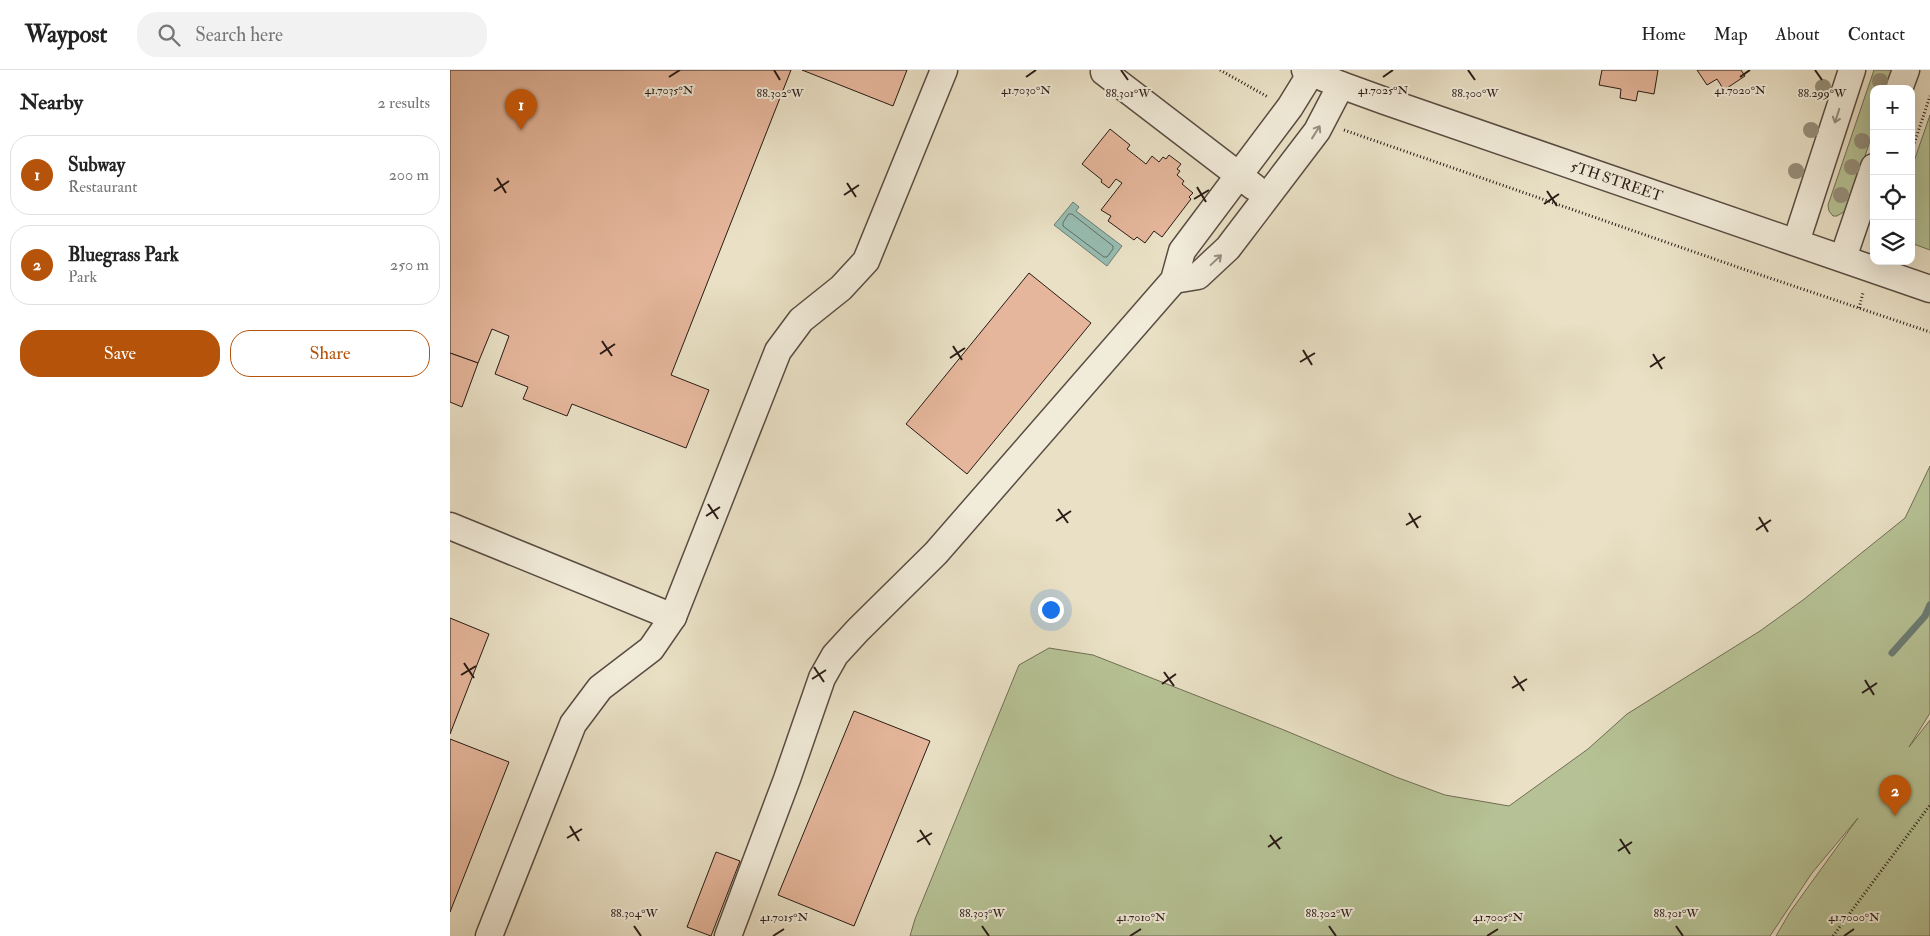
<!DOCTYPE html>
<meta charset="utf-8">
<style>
body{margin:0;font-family:"IM FELL Double Pica",serif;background:#f2f2f2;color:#222}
.controls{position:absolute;right:15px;top:15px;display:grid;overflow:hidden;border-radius:10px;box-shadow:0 5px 20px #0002}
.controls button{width:45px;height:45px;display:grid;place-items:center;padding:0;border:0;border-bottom:1px solid #e0e0e0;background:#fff;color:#222;font:25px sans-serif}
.you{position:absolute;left:600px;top:539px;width:18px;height:18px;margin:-12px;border:4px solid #fff;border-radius:50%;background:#1a73e8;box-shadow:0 0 0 8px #1a73e833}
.badge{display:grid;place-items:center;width:32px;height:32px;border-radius:50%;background:#b45309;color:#fff;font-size:16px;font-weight:700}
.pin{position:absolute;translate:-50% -41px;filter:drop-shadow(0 1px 2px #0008)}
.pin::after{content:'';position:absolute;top:26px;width:18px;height:15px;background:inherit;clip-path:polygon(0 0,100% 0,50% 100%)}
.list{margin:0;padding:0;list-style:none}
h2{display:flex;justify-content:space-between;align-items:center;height:65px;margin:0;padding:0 20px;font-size:21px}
h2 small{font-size:16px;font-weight:400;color:#767676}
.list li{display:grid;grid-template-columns:32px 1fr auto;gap:15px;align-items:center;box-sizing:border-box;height:80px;margin:0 10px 10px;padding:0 10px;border:1px solid #e0e0e0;border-radius:20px}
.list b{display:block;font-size:19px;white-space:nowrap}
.list p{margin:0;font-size:16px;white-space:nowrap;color:#767676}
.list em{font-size:16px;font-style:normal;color:#767676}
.actions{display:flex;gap:10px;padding:15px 20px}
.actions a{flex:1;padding:11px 0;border:1px solid #b45309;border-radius:20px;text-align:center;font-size:18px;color:#b45309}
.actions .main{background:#b45309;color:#fff}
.icon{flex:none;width:28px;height:28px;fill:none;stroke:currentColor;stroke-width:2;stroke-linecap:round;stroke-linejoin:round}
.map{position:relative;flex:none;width:1480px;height:866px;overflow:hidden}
header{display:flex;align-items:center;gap:30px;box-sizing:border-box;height:70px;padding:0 25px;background:#fff;border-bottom:1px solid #e0e0e0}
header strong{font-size:24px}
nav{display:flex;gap:28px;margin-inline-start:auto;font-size:18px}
.search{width:350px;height:45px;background:#f2f2f2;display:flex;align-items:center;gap:12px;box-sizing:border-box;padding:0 18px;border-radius:20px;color:#767676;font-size:19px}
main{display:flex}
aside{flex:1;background:#fff}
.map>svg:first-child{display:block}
.green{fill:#b6c295;stroke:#706e56}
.water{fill:#97bdb2;stroke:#6b7c74}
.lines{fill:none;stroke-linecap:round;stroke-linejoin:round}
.shore{stroke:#606c64;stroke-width:1}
.stream{stroke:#6b7c74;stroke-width:7}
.building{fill:#e5b69b;stroke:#291b16}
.minor-casing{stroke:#594c42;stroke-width:29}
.path{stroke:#291b16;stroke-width:3;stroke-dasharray:1 2.5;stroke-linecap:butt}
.minor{stroke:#f1ebd9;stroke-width:26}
.tree{fill:#968f7a}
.oneway{stroke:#978d81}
.ticks{fill:none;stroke:#291b16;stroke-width:2}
.labels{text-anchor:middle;stroke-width:4;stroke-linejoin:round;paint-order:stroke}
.street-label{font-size:15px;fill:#291b16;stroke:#f1ebd9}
.ticks-label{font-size:12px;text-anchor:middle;fill:#291b16;stroke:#f1ebd9;stroke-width:4;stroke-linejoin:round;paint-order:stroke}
</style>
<header>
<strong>Waypost</strong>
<div class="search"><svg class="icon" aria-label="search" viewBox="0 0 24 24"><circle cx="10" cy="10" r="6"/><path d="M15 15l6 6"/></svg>Search here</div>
<nav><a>Home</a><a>Map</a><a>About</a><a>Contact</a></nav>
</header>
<main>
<aside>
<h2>Nearby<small>2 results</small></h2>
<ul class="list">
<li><span class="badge">1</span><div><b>Subway</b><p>Restaurant</p></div><em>200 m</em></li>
<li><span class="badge">2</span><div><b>Bluegrass Park</b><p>Park</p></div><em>250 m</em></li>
</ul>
<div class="actions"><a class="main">Save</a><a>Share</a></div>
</aside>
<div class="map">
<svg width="1480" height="866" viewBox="0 0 1480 866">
<rect width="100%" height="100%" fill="#e9e0c5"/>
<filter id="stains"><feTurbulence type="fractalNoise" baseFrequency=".004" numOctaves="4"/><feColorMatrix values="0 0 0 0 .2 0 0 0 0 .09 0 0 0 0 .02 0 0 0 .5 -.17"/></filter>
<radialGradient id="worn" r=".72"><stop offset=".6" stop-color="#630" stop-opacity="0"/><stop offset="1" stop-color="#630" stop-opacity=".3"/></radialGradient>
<!-- green -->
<g class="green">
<path d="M1424 0H1444L1437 19H1424V59L1397 140 1387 146H1383L1379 141 1378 135Z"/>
<path d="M1480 45V180L1461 173V100Z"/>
<path d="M1480 396V643L1459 677 1480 650V866H1326L1340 842 1408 748 1362 803 1320 866H460L465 849 569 595 599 578 643 585 834 660 946 707 995 725 1059 736 1138 679 1177 644 1310 561 1353 530 1455 448Z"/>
</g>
<!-- water -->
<path class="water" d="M623 132 629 137 626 141 672 176 657 196 604 155Z"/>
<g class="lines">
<!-- shore -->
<path class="shore" d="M619 144H622L663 176V179L657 187H654L613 156V153Z"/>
<!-- stream -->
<path class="stream" d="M1442 583 1475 546 1480 535"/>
</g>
<!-- building -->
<g class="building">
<path d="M0 0H341L221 305 259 320 236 378 122 334 117 346 73 329 78 317 45 304 59 266 42 259 28 293 0 283Z"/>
<path d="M352 0H457L443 36Z"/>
<path d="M1152 0H1208L1204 24 1188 21 1186 31 1170 28 1171 19 1149 15Z"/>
<path d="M1247 0H1291L1295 6 1274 20 1267 9 1257 15Z"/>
<path d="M660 59 680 75 677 79 696 94 702 86 709 92 713 87 716 89 719 85 731 94 727 99 730 101 727 105 734 111 732 114 743 123 739 127 741 129 712 167 704 161 695 173 687 167 684 170 658 151 661 146 651 140 672 113 666 109 659 118 651 112 652 110 632 94Z"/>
<path d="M579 203 641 253 517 404 456 354Z"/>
<path d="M0 283 28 293 12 337 0 332Z"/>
<path d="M0 548 39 564 0 664Z"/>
<path d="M404 641 480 671 404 856 328 825Z"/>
<path d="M0 669 59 692 0 842Z"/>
<path d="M266 782 290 791 261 866 237 857Z"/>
</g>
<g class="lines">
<defs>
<g id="minor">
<path id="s1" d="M855 0 891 15 935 31 1480 219"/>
<path d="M654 2 804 117"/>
<path d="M1449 19 1456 0"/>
<path d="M1346 172 1402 0"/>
<path d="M1393 188 1424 97"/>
<path d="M724 210 748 206 778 178 867 61 891 15"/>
<path d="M0 456 223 547"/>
<path d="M39 866 123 654 150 618 201 579 223 547 328 281 351 250 391 218 416 191 494 0"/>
<path d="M278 866 337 709 372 608 385 585 408 560 486 483 724 210 732 181 840 37 861 3"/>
</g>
</defs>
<!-- minor casing -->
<use href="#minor" class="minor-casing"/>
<!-- path -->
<g class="path">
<path d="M770 0 818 27"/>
<path d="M894 60 1296 200 1480 262"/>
<path d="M1461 83 1480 26"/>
<path d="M1409 238 1413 223"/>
<path d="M1383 866 1480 735"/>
</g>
<!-- minor -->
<use href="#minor" class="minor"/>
</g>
<!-- trees -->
<g class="tree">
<circle cx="1430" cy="11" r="8"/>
<circle cx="1373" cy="17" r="8"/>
<circle cx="1361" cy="60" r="8"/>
<circle cx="1412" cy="71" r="8"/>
<circle cx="1402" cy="97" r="8"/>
<circle cx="1346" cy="101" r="8"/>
<circle cx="1391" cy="125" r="8"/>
</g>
<!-- one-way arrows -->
<defs><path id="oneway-shaft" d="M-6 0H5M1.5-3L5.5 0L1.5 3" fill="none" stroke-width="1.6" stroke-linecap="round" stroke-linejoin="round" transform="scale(1.25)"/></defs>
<g class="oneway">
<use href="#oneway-shaft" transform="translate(1387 46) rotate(108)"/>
<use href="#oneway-shaft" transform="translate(866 62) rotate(-58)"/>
<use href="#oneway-shaft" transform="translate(766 190) rotate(-43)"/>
</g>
<!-- ticks -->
<path class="ticks" d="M324 0 330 10M671 0 678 10M1018 0 1025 10M1365 0 1372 10M219 7 230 0M576 7 586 0M933 7 943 0M1290 7 1300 0M47 108 56 123M397 113 406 127M747 117 756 132M44 121 59 111M1097 121 1107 136M394 125 409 115M744 129 759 120M1094 134 1109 124M152 271 162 286M503 276 512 290M853 280 862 295M150 284 165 274M1203 284 1212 299M500 288 515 278M850 292 865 283M1200 297 1215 287M258 434 268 449M608 439 618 453M959 443 968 458M256 446 270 437M1309 447 1318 462M606 451 621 441M956 455 971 446M1306 460 1321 450M14 593 24 608M364 597 374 612M714 602 724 616M11 605 26 596M1064 606 1074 621M362 609 376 600M1415 610 1424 625M712 614 726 604M1062 618 1077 609M1412 623 1427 613M120 756 129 771M470 760 480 775M820 765 830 779M117 768 132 759M1170 769 1180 784M467 772 482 763M818 777 832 767M1168 781 1182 772M184 856 191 866M532 856 539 866M879 856 886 866M1226 856 1233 866M323 866 334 859M680 866 691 859M1037 866 1048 859M1394 866 1404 859"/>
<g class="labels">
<!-- street labels -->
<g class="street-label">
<text dy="5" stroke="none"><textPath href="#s1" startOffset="331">5TH STREET</textPath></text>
</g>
</g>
<g class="ticks-label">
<text x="219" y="24">41.7035°N</text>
<text x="576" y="24">41.7030°N</text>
<text x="933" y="24">41.7025°N</text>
<text x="1290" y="24">41.7020°N</text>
<text x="330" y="27">88.302°W</text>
<text x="678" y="27">88.301°W</text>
<text x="1025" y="27">88.300°W</text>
<text x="1372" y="27">88.299°W</text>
<text x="184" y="847">88.304°W</text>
<text x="532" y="847">88.303°W</text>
<text x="879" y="847">88.302°W</text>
<text x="1226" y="847">88.301°W</text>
<text x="334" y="851">41.7015°N</text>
<text x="691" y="851">41.7010°N</text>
<text x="1048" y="851">41.7005°N</text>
<text x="1404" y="851">41.7000°N</text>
</g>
<rect width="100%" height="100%" filter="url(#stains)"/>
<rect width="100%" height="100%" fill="url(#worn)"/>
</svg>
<div class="controls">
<button>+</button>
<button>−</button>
<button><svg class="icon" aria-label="locate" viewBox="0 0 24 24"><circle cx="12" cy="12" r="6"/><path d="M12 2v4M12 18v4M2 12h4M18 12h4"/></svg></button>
<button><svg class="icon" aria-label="layers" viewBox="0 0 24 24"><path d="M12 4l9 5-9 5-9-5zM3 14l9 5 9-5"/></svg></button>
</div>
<div class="you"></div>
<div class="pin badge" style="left:71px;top:60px">1</div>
<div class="pin badge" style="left:1445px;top:746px">2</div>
</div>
</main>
